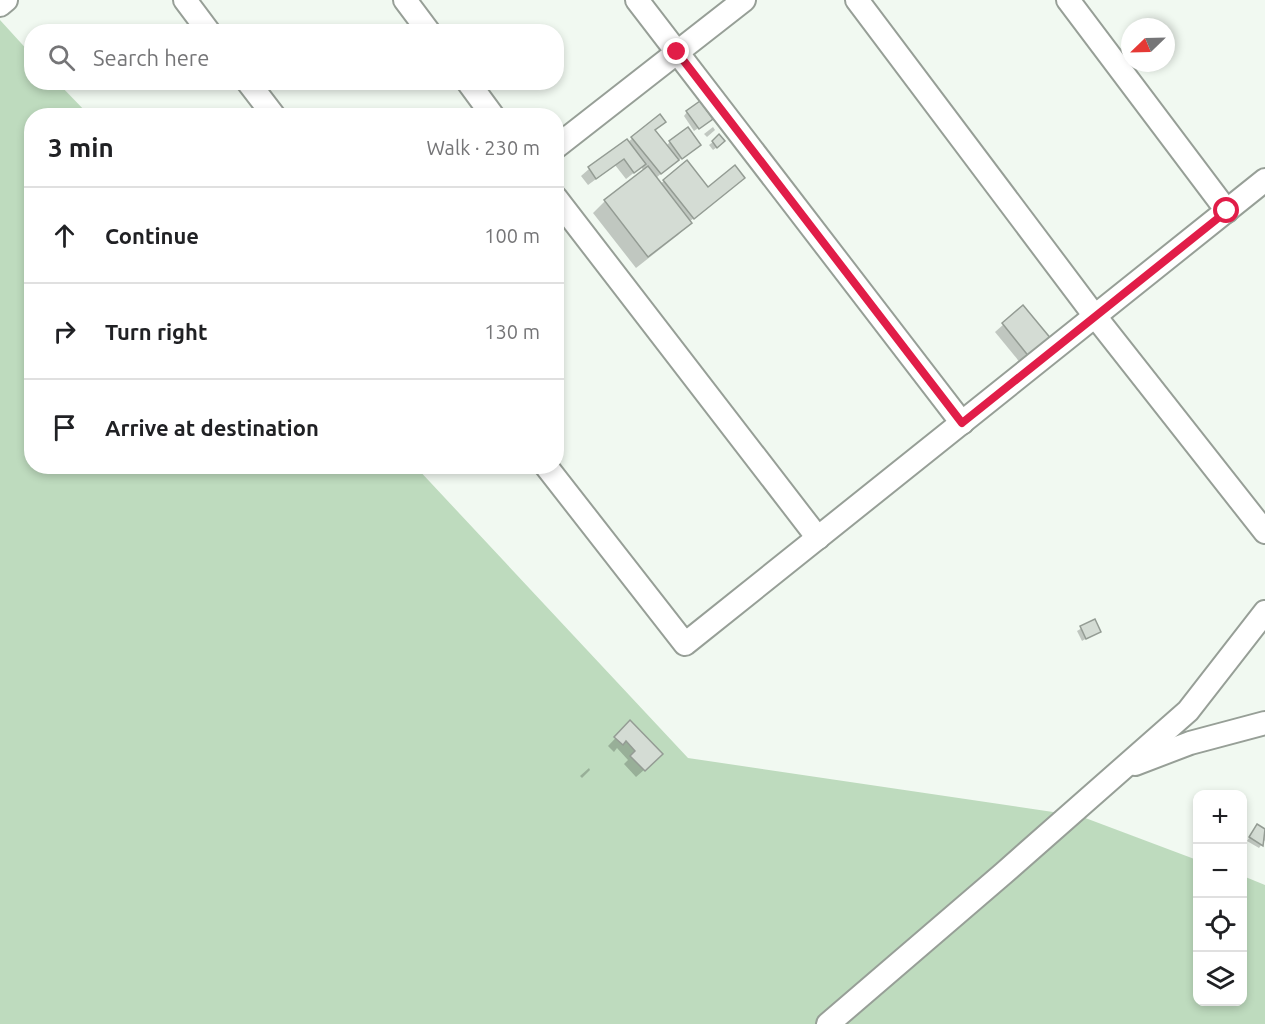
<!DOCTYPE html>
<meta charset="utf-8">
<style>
body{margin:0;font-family:Ubuntu,sans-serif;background:#f2f2f2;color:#202124}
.controls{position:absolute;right:18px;bottom:18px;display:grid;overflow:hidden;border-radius:12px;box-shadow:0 3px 9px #0003}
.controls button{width:54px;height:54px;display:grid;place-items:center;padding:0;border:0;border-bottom:2px solid #e0e0e0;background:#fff;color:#202124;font:30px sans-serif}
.compass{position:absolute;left:1121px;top:18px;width:54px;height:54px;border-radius:50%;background:#fff;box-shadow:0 3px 9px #0003;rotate:247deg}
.stop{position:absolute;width:18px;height:18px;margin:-14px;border:4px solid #e11d48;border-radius:50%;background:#fff}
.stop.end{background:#e11d48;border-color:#fff;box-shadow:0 2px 6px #0008}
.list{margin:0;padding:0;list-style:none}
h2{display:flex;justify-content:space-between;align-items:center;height:78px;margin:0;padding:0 24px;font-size:26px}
h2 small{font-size:20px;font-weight:400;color:#757577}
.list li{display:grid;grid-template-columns:39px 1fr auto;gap:18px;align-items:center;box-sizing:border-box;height:96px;padding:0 24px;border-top:2px solid #e0e0e0}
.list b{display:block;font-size:22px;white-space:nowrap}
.list em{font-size:20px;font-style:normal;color:#757577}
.icon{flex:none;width:33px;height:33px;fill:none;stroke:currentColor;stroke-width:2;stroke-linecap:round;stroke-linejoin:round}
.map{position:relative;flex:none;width:1265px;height:1024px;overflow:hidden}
.search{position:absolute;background:#fff;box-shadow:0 3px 9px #0003;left:24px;top:24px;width:540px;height:66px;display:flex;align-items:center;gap:15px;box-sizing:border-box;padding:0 21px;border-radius:24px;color:#757577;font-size:22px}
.panel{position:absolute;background:#fff;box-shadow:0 3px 9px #0003;left:24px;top:108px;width:540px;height:366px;border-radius:24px}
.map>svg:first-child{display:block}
.green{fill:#bedbbe}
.shadow{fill:#0003}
.building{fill:#d4dcd4;stroke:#949c94;stroke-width:1.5}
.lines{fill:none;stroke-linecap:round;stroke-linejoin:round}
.street-casing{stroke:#979f97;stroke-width:26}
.street{stroke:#fff;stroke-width:22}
.route{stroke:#e11d48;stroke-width:8}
</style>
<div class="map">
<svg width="1265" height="1024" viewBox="0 0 1265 1024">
<rect width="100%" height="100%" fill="#f1f9f1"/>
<!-- green -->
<path class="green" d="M0 20 31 54 32 82 58 83 89 115 32 116V466L416 467 688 758 1080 816 1197 860 1198 1002H1242L1243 876 1265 885V1024H0Z"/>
<!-- shadow -->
<g class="shadow">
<path d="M687 112 707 122 694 131 684 116Z"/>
<path d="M660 116 664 121 654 131 666 146 670 142 695 148 678 161 677 160 656 178 660 184 664 181 708 189 735 185 689 222 678 235 636 268 593 213 605 201 644 171 641 167 626 179 615 165 588 185 581 176 589 169 628 142Z"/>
<path d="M713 127 715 130 707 137 704 134Z"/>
<path d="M713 142 720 145 713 150 709 145Z"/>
<path d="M1023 307 1050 340 1022 365 995 332Z"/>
<path d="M1094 621 1099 631 1082 641 1077 631Z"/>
<path d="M630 723 653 762 636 777 624 764 628 760 617 748 614 752 608 746Z"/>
<path d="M589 768 590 770 582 778 580 776Z"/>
<path d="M1198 819V830L1193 824Z"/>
<path d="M1257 826 1265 831V840L1259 848 1247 841Z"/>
</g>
<!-- building -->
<g class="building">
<path d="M700 101 713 119 699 129 686 111Z"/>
<path d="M660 114 666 122 655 130 679 160 661 174 631 137Z"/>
<path d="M688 127 701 145 682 159 669 141Z"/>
<path d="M719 134 725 141 717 148 712 141Z"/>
<path d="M627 139 646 164 634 173 624 159 596 179 588 167Z"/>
<path d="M687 160 708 187 735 165 745 178 694 219 663 180Z"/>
<path d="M648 166 692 223 648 257 604 200Z"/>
<path d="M1023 305 1052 340 1030 358 1002 323Z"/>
<path d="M1095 619 1101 632 1086 639 1080 626Z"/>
<path d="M630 720 663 754 645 771 630 756 635 751 626 741 623 745 614 737Z"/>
<path d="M1257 824 1265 829 1263 846 1249 837Z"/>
</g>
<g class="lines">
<defs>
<g id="street">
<path d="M185 0 209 32"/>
<path d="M405 0 429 32"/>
<path d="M637 0 962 423"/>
<path d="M857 0 1091 311 1265 532"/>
<path d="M1068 0 1227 211"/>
<path d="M0 5 6 0"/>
<path d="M248 82 274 116"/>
<path d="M468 82 493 116"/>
<path d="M556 147 744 0"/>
<path d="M556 198 818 538"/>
<path d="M546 466 685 644 1265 180"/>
<path d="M1135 764 1190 743 1265 723"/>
<path d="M828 1024 1004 873 1188 711 1265 612"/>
</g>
</defs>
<!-- street casing -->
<use href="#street" class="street-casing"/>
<!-- street -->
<use href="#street" class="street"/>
</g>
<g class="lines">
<!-- route -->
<path class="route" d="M677 52 962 423 1227 211"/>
</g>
</svg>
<div class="controls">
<button>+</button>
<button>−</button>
<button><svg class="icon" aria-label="locate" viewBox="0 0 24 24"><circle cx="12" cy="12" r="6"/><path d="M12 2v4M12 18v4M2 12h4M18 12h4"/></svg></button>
<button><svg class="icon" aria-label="layers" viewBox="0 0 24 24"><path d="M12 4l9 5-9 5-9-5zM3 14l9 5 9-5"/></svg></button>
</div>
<svg class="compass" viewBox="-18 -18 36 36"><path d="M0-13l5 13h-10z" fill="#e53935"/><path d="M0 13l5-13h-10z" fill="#757577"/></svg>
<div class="stop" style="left:1227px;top:211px"></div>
<div class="stop end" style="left:677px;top:52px"></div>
<div class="search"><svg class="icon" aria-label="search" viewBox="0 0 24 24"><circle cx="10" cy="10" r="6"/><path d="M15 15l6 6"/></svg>Search here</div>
<section class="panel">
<h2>3 min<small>Walk · 230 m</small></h2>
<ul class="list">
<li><svg class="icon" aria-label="ahead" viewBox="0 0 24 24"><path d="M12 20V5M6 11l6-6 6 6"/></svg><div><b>Continue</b></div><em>100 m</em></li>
<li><svg class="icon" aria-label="right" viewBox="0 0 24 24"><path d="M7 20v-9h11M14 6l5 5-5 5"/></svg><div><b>Turn right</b></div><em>130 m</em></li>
<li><svg class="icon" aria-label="arrive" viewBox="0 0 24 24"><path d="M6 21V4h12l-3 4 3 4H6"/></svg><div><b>Arrive at destination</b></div></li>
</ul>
</section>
</div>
